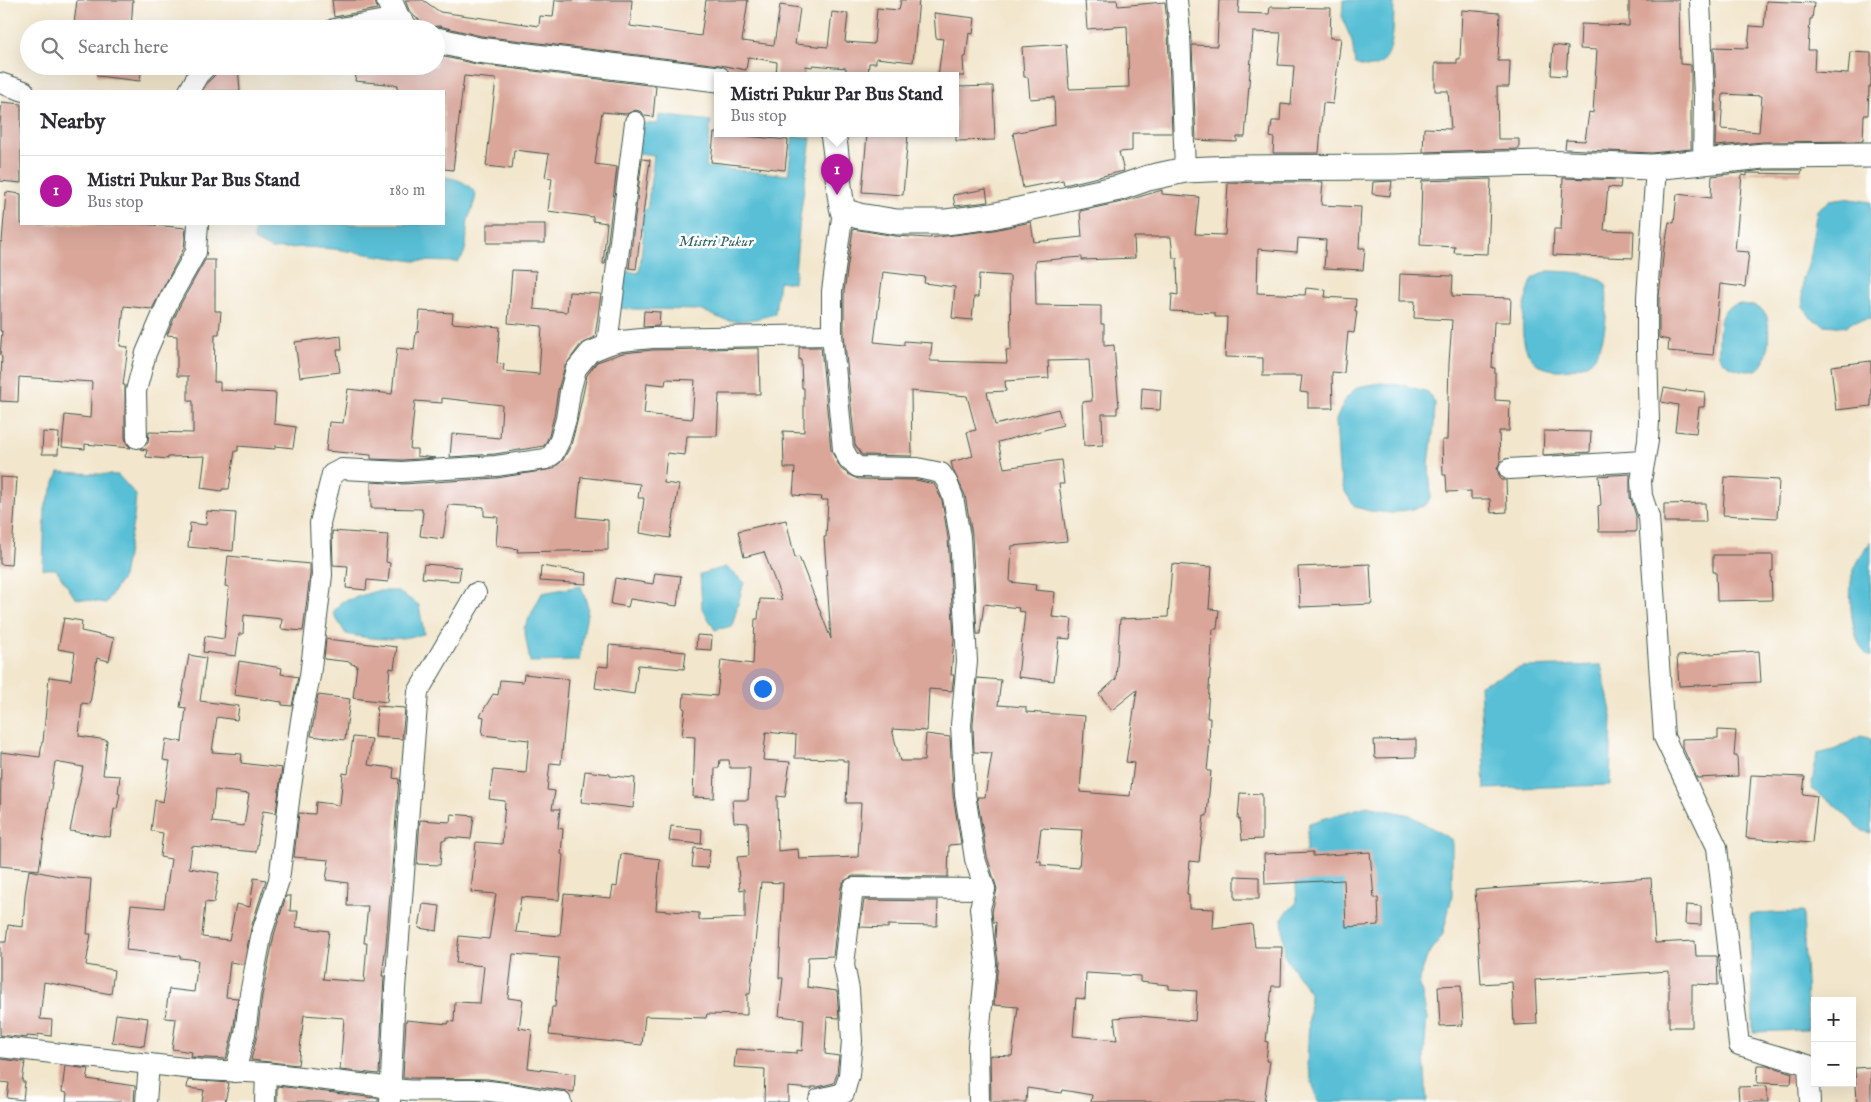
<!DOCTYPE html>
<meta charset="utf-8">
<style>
body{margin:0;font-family:"IM FELL English",serif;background:#f2f2f3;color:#2b2b33}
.controls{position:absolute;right:15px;bottom:15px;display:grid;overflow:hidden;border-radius:0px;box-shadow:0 5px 20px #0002}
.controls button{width:45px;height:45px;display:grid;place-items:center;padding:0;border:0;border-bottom:1px solid #e1e1e2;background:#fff;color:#2b2b33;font:25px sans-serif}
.you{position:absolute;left:762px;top:688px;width:18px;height:18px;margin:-12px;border:4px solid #fff;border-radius:50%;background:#1a73e8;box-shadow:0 0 0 8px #1a73e833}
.badge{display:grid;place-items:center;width:32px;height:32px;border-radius:50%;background:#b5179e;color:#fff;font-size:16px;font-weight:700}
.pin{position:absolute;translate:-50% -41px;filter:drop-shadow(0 1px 2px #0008)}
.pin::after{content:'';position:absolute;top:26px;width:18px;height:15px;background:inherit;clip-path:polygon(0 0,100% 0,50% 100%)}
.popup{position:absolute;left:714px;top:72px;width:245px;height:65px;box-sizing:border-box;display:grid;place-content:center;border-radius:0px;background:#fff;filter:drop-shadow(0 1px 4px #0005);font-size:16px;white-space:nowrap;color:#7c7c81}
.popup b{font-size:19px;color:#2b2b33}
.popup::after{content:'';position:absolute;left:50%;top:100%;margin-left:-10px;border:10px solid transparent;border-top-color:#fff}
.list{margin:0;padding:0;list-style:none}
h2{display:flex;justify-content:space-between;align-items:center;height:65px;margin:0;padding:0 20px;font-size:21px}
h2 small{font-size:16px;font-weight:400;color:#7c7c81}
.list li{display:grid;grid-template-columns:32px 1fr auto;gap:15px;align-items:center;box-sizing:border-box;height:70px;padding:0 20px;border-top:1px solid #e1e1e2}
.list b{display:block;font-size:19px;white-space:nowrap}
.list p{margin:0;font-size:16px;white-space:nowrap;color:#7c7c81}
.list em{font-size:16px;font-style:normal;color:#7c7c81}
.icon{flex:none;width:28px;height:28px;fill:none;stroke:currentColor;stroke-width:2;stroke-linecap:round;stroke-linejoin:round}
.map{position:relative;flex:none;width:1871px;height:1102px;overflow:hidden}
.search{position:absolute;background:#fff;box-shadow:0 5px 20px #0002;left:20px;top:20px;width:425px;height:55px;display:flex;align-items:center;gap:12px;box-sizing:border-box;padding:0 18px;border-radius:28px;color:#7c7c81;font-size:19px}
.panel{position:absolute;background:#fff;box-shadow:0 5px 20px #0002;left:20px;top:90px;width:425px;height:135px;border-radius:0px}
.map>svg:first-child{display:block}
.water{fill:#59bfd6;stroke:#3c7e85}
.building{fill:#daa69a;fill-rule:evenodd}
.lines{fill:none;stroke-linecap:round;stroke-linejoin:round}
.minor-casing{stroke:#3f564b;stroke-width:22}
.tertiary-casing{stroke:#3f564b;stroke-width:27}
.minor{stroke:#fff;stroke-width:20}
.tertiary{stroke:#fff;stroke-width:25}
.labels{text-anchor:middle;stroke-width:5;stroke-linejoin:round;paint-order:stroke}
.water-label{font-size:15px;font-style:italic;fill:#306465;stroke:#fff}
</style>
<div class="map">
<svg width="1871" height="1102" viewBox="0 0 1871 1102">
<rect width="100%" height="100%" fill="#fff"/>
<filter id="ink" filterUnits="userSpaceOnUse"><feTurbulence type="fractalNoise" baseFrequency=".02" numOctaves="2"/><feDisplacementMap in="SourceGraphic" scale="10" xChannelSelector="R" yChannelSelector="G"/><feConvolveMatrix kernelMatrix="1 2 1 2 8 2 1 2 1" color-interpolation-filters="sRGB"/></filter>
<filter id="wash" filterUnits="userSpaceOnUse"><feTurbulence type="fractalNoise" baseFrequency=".0096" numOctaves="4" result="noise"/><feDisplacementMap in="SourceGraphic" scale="20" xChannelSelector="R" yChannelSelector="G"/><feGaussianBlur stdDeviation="1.12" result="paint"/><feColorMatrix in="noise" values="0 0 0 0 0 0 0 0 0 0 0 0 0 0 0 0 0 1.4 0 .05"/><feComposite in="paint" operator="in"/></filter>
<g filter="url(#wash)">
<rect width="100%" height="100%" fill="#f2e6cc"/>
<!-- water -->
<g class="water">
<path d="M1343 0H1394C1393 26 1398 81 1355 64L1352 41 1342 18Z"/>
<path d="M659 115 711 121 706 167 788 175 793 135 811 138 800 218 794 283 779 281 775 314C756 319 736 325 717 317 710 315 707 311 699 310L633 309 615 308 619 270 639 273 644 230 626 226 629 209 647 210 654 155 638 153 642 123 658 124Z"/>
<path d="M444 177C458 179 467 182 476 194 475 203 471 211 468 220 465 236 470 250 458 262L414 261 334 249 305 247 271 249 254 240 255 224H444Z"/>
<path d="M1844 198 1871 202V319L1850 322 1847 327 1825 325 1811 318 1803 306 1802 291 1803 278 1808 266 1817 210 1830 200Z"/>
<path d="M1548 271C1570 272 1588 271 1606 284 1608 305 1607 346 1591 361 1582 368 1569 370 1558 370 1511 369 1520 308 1533 278Z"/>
<path d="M1740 304C1748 305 1760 306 1765 313 1771 321 1769 357 1762 366 1753 377 1723 368 1719 355 1718 352 1719 346 1719 343 1719 332 1718 313 1729 307 1732 306 1737 305 1740 304Z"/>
<path d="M1381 383 1407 386 1428 392 1435 403 1434 426 1429 464 1431 496 1426 505 1417 508 1392 513 1370 511 1355 507 1344 490 1339 471 1336 420 1345 400 1357 387Z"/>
<path d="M59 472 118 475 136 495 134 517 123 577 106 603 75 598 56 569H43L45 507Z"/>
<path d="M1871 541V657C1851 649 1848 594 1852 576 1855 564 1864 551 1871 541Z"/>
<path d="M726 567 744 582 732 626 715 630 702 608 700 574Z"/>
<path d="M581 586 588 607 579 661 530 662 524 628 542 593Z"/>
<path d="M376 591H397L419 605 424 634C393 641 377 640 346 634L333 613 341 602Z"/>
<path d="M1601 665 1612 716 1610 785 1485 789 1480 685 1522 667Z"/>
<path d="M1861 736 1871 739V833L1863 831 1831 802 1811 789 1817 754 1834 750Z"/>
<path d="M1367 806 1410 815 1452 840V896L1443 934 1427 957 1419 980 1427 1018 1424 1055 1427 1102H1318L1307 1065 1310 993 1285 957 1282 918 1297 902 1295 872 1305 854 1309 823Z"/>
<path d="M1803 912 1808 1030 1753 1032 1750 914Z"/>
</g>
<g id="blocks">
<!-- building -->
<g class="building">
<path d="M77 0H133L131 29H115L74 24Z"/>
<path d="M332 0H375L377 9 334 17Z"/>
<path d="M405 0H423L440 12 539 26 540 16 553 17 555 0H632L630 26 701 36 706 0H748L742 41 774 45 780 5 800 8 795 44 828 47 832 12 848 14 845 42 874 44 877 8 899 10 901 0H919L913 62 876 58V63H869L868 76H846V68L813 65 812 67 806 66 805 76H776L777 62 748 57 746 70 720 65 481 36 439 26 430 27 415 17 409 10Z"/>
<path d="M1085 0H1117L1118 6 1165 2 1168 33 1172 133H1132V151L1119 152 1124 171 1064 185 1063 180 1023 188 1013 133 1055 125 1054 97 1030 99 1028 77H1024L1022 47 1066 44 1069 89 1129 87 1127 26 1087 29Z"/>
<path d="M1219 0H1239L1238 13 1269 14 1270 7 1331 8 1330 38H1341L1333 104 1323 103 1319 153H1273L1274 138 1270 137 1272 121H1280L1281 104 1291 105 1294 66 1278 65 1281 33 1253 32 1245 137H1237V142L1196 140 1192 45 1217 46Z"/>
<path d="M1629 0H1679L1680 64 1691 65V149L1652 153 1565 149 1566 140 1585 141 1589 112 1593 113 1597 50 1580 49 1581 24 1629 26Z"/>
<path d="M1766 1 1814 3 1812 19H1810L1808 50H1815L1814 72 1848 74 1850 52 1871 53V87H1869L1868 115H1864L1863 141 1764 142 1715 146 1716 96 1714 47 1748 48 1750 26 1764 27ZM1723 94 1762 96 1759 132 1721 129Z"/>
<path d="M1462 10 1500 13 1498 61H1510L1509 87H1497L1498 139H1519V149L1423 152 1424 128 1451 129 1448 91H1435V63H1457V59H1460Z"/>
<path d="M934 13 975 18 973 34 969 33 966 57H963L964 76H938L943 39 936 38Z"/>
<path d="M1553 45 1568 47 1566 76 1551 75Z"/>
<path d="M436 55 476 64 656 86 653 117 645 116 642 112 636 110 626 114 602 112 595 164 617 167 605 264H603L607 223 593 221V217L548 211 552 178 545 177 549 154 514 150 512 169 486 166 496 79 464 76 453 170 444 169V91H397L398 85 355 81 357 66H436Z"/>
<path d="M97 66 142 67 140 81 97 76Z"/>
<path d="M219 66H238L240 91H202L208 82 216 74Z"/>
<path d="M993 86 995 140 956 141V87Z"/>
<path d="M2 102 21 104V183L0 181V125Z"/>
<path d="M714 133 788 140 785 170 711 162Z"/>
<path d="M867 134H908L903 195 862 192Z"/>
<path d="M642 159 650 160 636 269 629 268Z"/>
<path d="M1765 170H1802L1801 174 1747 173V176L1742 175 1735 251 1749 252 1745 287 1720 284 1713 355 1668 351 1669 340 1659 338V297L1664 247H1665L1669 222 1674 223 1677 194 1711 198 1712 176Z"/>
<path d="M1563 178 1621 180 1620 188 1608 187 1604 230 1634 231 1633 258 1553 255 1554 229H1561Z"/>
<path d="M1491 179 1488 254 1454 253 1455 247 1420 245 1422 181Z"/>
<path d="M1392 181 1390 196 1372 194 1373 182Z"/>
<path d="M1263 182H1323L1321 205 1361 207 1359 248H1365L1363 270 1324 268 1326 240 1298 238 1297 252 1258 249 1257 293 1305 295 1306 288 1326 290 1325 297 1356 299 1355 311H1357L1354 333 1348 332 1344 373 1332 372 1333 408H1308V393L1300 392 1302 376H1263V358L1225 357 1227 317H1215V313L1171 311 1172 294 1178 295 1177 258H1173L1171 237H1134L1135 258 1082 260V257L1035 261 1036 305 1101 306V324H1104V346L1114 345 1119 407H1117V414H1102L1103 445 1084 446 1082 402 1092 401 1089 360 1048 361 1049 378 1005 381 1006 391 987 392 995 425 1058 409 1063 425 998 442 1004 468 1061 460 1064 484H1059L1067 541 1012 546 1010 582 1036 585 1035 590 1055 592 1052 617 1072 619 1070 639 1059 638 1054 681 1018 677 1025 612 1018 611 1019 608 984 604 980 634H977L972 535 965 495 953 470 951 462 973 456 967 432 976 430 967 396 911 391 912 456 862 455 855 445 844 334V292L853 229 895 236 929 238 994 230 1031 222 1034 242 1082 237 1080 211 1122 202 1162 190V194L1199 197 1195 234 1225 235 1228 183ZM883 272 925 277 924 283 955 287 952 318 972 320 974 297H978L979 274 1010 276 1011 350H1006L1007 363 930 361 932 343 904 341V345L874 342Z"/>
<path d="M986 189 988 202 955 206 953 195Z"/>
<path d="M6 192 21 194V224H142L186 228 184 248 152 309 124 306 120 346 128 347 123 385H125V438L127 444 131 448 85 444V449L62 447 65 415 90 418 92 382 19 377 18 402 0 401 2 357 0 355 2 331H0V241L2 242Z"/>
<rect x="487" y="224" width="58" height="19"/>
<path d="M205 260H215V311H221L219 334H215L214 382H220V390L276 393 274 424 296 427 293 448 275 446V449L238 446V451H235L229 489H222V491L201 488 205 456 168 457V459L146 457 147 450 140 449 148 443 149 432 193 433V401H188V376H177V336L167 335 180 305Z"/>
<path d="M512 270 536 271 534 309 567 312 569 292 601 294 595 337 581 344 565 366 558 390 554 416 549 436 544 446 495 454 450 457 452 434 500 438 502 405 442 398V403L415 401 410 449H417V456L436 458 402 460 371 459V455L326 451 329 422 343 423 348 389 392 394 397 348 414 350 416 332H418L420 311 453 313 452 323 500 327 497 363 504 364 503 371 539 374 542 326 508 323Z"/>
<path d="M1400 274 1453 276 1452 296 1511 298 1510 322H1494L1492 368H1495V400L1510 401 1509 431H1499L1500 462 1497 469 1501 480H1506L1507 512 1491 513 1490 499H1471V491L1447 492 1446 475H1443L1442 440H1447L1449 363 1452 320 1414 318 1415 301H1399Z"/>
<path d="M644 311 660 312 659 326 643 327Z"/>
<path d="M341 336 342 350H337L340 372 300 377 295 342Z"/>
<path d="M799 347H821L831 450 841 469 851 476 858 479 916 480 934 484 942 500 948 538 954 639 951 675H954L952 691 929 689 927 731 892 729 900 761H924L926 734 950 737 953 795 961 844 949 845 948 877 853 876 844 881 841 887 833 956 808 957 807 987 837 991 839 1018 827 1017 825 1054 839 1056 837 1073 834 1083 818 1087H812V1089L788 1087V1102H764L765 1069 734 1067 736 1049 797 1053V1050L802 1051 804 1019 779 1016 783 978H779L783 883 761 882 750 994H747V1015L707 1014 706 1018 645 1016 642 1045 549 1035 552 1007H555L559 958 513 954 508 998 523 1000 519 1028 532 1030 528 1068 575 1074 574 1092 488 1079 403 1078 406 1020 448 1024 449 1021 454 1022 455 1002 480 1003 484 966 456 963 459 936 489 939 496 894 471 892 476 842 502 844 505 801 489 799 493 770 526 773 529 740 482 735 484 717 480 716 493 694 498 695 500 680 523 682 524 674 569 679 561 764 550 763 547 790 555 791 552 809H560L558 828 563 829 561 854 563 855 559 900 521 897 516 932 560 936 564 894 611 898 613 886 617 887 621 854 660 859 656 910 699 913V920L745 918V889L740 890 737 857 749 856 748 823 734 822 732 800H748L750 768H730L729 760H720L719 768H715L714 798 693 797 695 737 682 736 685 709 683 708 684 693 717 696 721 660 753 664 755 619H758L760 599 782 600 764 552 744 557 738 531 786 520 795 558 799 557 831 639 824 537H826L828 500H821L822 497 793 495 795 468H784L783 431 804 432V388H802L801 360H799ZM766 732 796 735 795 758 843 759V761H848L846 803H861L858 857 799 859 798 849 778 851 777 796 785 797 790 762 763 760Z"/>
<path d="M759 348 760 394H719L717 436H687L685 455 667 453 664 483 679 485 670 538 640 533 644 498H638L640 484 581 477 577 517 608 520V550L517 552 518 549 496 546 498 517 484 516V507L448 505 443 539 420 536 423 512H422V509L371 508V482L403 484 497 478 553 469 563 460 571 445 577 422 587 375 597 362 623 353 653 350ZM666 379 695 380 692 419 644 414 647 383 665 385Z"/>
<path d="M1871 361V406L1836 410 1831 366Z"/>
<path d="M1142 388 1161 390 1160 410 1141 409Z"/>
<path d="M1664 388 1686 392V390L1705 392 1704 407H1699L1696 433 1675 431 1678 405 1661 402Z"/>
<path d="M1544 431 1591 432 1590 452 1543 455Z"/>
<path d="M43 432 59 433 58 454H42Z"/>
<path d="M1630 474V497L1636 516V532H1599L1598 506 1601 505 1599 476Z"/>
<path d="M0 477 17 478 11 565 0 564Z"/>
<path d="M1725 477 1779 480 1777 518 1723 515Z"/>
<path d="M1705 503 1706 522H1664V504Z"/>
<path d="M207 511 236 513 233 551 188 547 190 523 206 525Z"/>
<path d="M332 531 388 535 386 562 390 563 388 582 367 580 366 590 346 588 348 566 333 565Z"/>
<path d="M1713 555H1773V571H1771L1772 600 1717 601 1716 572H1713Z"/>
<path d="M228 556 310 564V575L303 631 281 629 282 619 244 615 243 634H239L236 656 203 652 205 636 224 639 229 587 225 586Z"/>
<path d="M424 564 461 567 459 581 422 578Z"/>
<path d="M1172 564 1212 567 1209 609 1219 610 1217 629H1213L1210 674 1207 718H1210L1209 741H1210L1207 771H1211L1207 816H1204L1199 862 1190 861 1187 894H1189V908L1214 909 1213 929 1252 924 1255 947H1282L1281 986H1272L1266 1042H1268L1266 1061H1270L1264 1102H1091L1092 1095 1062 1090 1061 1093 1027 1088 1026 1102H991L990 1055 1012 1056 1018 1007 994 1005 998 962 995 938 996 922H993L992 912 997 889 987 856 977 797H985L992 753 974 752 973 725 977 678 1001 680 998 705 1026 707V712L1085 716 1080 792 1130 796 1134 763 1126 762 1137 690 1112 710 1099 694 1116 679 1120 619 1168 617ZM1041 828 1082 830 1079 868 1041 865V861H1037ZM1086 973 1140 976V982L1169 985V989L1197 991 1195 1021 1139 1016 1114 1018 1117 1040 1073 1036 1076 998 1085 999Z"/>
<path d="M1370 564 1372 604 1300 607 1298 567Z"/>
<path d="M541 566 587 573 586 584 540 581Z"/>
<path d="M655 573 681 576 677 606 630 599 628 607 611 604 615 578 653 584Z"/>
<path d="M64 618 82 621 81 631 114 638 109 661 97 658 90 704 82 703 79 736 107 740 103 775 120 776 118 793 120 794 117 809H114L110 837 70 831 83 767 55 762 39 870 0 866 1 752 40 757 42 742H43L49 677 71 680 75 652 58 649Z"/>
<path d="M697 635 712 636 711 650 696 649Z"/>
<path d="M326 639 397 647 394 669 390 668 387 702 353 698 357 665 351 664V662L324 659Z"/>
<path d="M609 645 686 652 684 669 638 665 634 694 595 688 598 666 608 667Z"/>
<path d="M1759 651 1761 682 1679 686 1677 656Z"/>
<path d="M189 655 206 658 200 701 239 706 237 720 217 717 212 752 242 754 241 763 282 768 276 813 263 811 256 852 192 846 189 868 219 873 214 903 205 902 202 937 229 940 236 904 250 907 254 878 266 880 251 928 244 964 230 962 226 997 238 998 233 1032 226 1059 191 1057 192 1052 172 1049 176 1019 165 1018 169 989 194 992 198 960 180 958V956L126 950 131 905 164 908 171 859 160 857 163 833 151 831 155 800 163 802 170 761 163 760 166 739 182 742 186 708 180 707ZM215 790 249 794 244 826 212 822Z"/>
<path d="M239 661 282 668 281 674 298 677 292 706 282 705V702L234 695Z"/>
<path d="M318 695 350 699 345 740 311 736Z"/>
<path d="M377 706 405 708 402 739 375 737Z"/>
<path d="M1718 730 1736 731 1734 756H1737L1738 776 1697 778 1682 746V739L1718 738Z"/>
<path d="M353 737 372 739 368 765 394 768 393 778 399 779 386 945 382 976H384L379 1074 340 1070 344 1018 304 1015 298 1065 251 1060 257 1035 262 996 274 935 286 896H291L290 911H298L296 927 329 931 323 979 364 982 367 943H364L368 906H347L348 883 326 880 329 860 294 857 299 813 315 814 316 802 340 805 343 773 348 774Z"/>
<path d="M1416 739V757L1375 758 1374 740Z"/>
<path d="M585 771 610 774V776L635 778 633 808 581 802Z"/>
<path d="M1751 775 1805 777 1803 794 1817 796 1812 843 1746 838Z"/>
<path d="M1240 793 1262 794V839L1242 840 1240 819H1238Z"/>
<path d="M451 814 474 816 471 839 446 837V840H442L440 865 417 864 420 820 450 822Z"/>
<path d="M671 826 702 829 701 844 669 841Z"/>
<path d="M694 848 710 849 708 868 692 867Z"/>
<path d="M1313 852V856L1370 852 1374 898H1378L1379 925 1346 927 1344 880 1265 884 1264 854Z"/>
<path d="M29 870 64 877 91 879 87 934H91L86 965 114 970 111 994 44 982 40 1019 52 1020 51 1036 38 1034V1037L27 1036V1038L0 1035V942H6L8 925 23 927 25 895Z"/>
<path d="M1235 876 1259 877V899H1235Z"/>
<path d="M1651 878 1655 943 1695 941 1696 956H1717L1718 985 1692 984V1027H1669V971L1535 980 1537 1024 1514 1025 1512 982 1481 984 1475 890Z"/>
<path d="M864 900 938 901 937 926 888 925V928L860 927Z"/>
<path d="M423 904 440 906 437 931 419 928Z"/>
<path d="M1686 905 1701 906V925L1685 924Z"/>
<path d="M1461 985 1463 1025 1440 1026 1438 986Z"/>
<path d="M116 1014 148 1018 144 1046 112 1042Z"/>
<path d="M0 1059 25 1062 22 1082H25L23 1100 7 1098 9 1083 0 1082Z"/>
<path d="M1758 1065H1767L1792 1073 1791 1084 1757 1083Z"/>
<path d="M65 1066 89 1069 87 1079 135 1086 134 1102H66L67 1093 62 1092Z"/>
<path d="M1871 1067V1102H1857L1855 1068Z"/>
<path d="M188 1080 229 1083 225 1102H202L204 1090 187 1088Z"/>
<path d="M277 1086 375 1098H378V1102H277Z"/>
<path d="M1767 1086 1768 1102H1739L1738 1087Z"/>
</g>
</g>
</g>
<g filter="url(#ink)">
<use href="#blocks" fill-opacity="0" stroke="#3f564b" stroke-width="1"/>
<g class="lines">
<defs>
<g id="minor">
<path d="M1177 0 1180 32 1185 170"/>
<path d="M1700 0 1704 96 1703 163"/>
<path d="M334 29 397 18"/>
<path d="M0 83 24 91"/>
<path d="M189 91 198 75 207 66"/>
<path d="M1656 167 1647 297V350L1649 420 1648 441 1641 481 1642 496 1649 517 1664 737 1717 847 1739 1045 1808 1065 1810 1102"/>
<path d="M843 211 832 291V335L843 449 849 460 858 467 917 468 941 473 947 482 953 497 960 537 967 661 961 725 965 794 975 859 985 889 980 908 986 963 978 1046 979 1102"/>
<path d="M607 345 635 122"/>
<path d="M137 438 136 391 146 353 169 300 196 252 198 224"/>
<path d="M1509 469 1643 461"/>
<path d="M0 1047 202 1070 266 1073 377 1086C410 1094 443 1089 477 1090 505 1091 533 1099 561 1102"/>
<path d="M235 1072 245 1034 250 994 262 932 279 880 290 793 302 714 310 676 322 575 320 523 332 474 342 469 402 472 429 470 496 466 546 459 553 454 560 440 566 419 570 392 576 369 590 352 607 345 621 341 652 338 832 335"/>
<path d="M146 1102 149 1064"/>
<path d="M265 1102 266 1073"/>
<path d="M390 1102 395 989 418 692 476 593"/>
<path d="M819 1102V1099L844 1093 849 1075 852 1041 849 990 844 965 853 888 985 889"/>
</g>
<g id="tertiary">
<path d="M389 0 397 18 406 29"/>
<path d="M436 40 478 50 718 79"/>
<path d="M833 134C838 159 837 186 843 211L859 216 897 222H946L992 216 1091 194 1119 188 1148 178 1185 170 1234 168 1394 167 1541 163 1652 167 1764 156 1871 155"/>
</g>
</defs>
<!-- minor casing -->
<use href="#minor" class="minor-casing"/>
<!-- tertiary casing -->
<use href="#tertiary" class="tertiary-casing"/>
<!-- minor -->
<use href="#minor" class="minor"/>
<!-- tertiary -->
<use href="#tertiary" class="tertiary"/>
</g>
</g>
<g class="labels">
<!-- water labels -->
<g class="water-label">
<text x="716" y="246">Mistri Pukur</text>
</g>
</g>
</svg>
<div class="controls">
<button>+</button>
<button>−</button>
</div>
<div class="you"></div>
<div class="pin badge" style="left:837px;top:195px">1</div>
<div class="popup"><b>Mistri Pukur Par Bus Stand</b>Bus stop</div>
<div class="search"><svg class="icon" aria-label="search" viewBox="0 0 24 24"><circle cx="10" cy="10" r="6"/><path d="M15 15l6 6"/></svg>Search here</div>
<section class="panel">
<h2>Nearby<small></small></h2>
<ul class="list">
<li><span class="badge">1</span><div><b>Mistri Pukur Par Bus Stand</b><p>Bus stop</p></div><em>180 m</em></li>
</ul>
</section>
</div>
